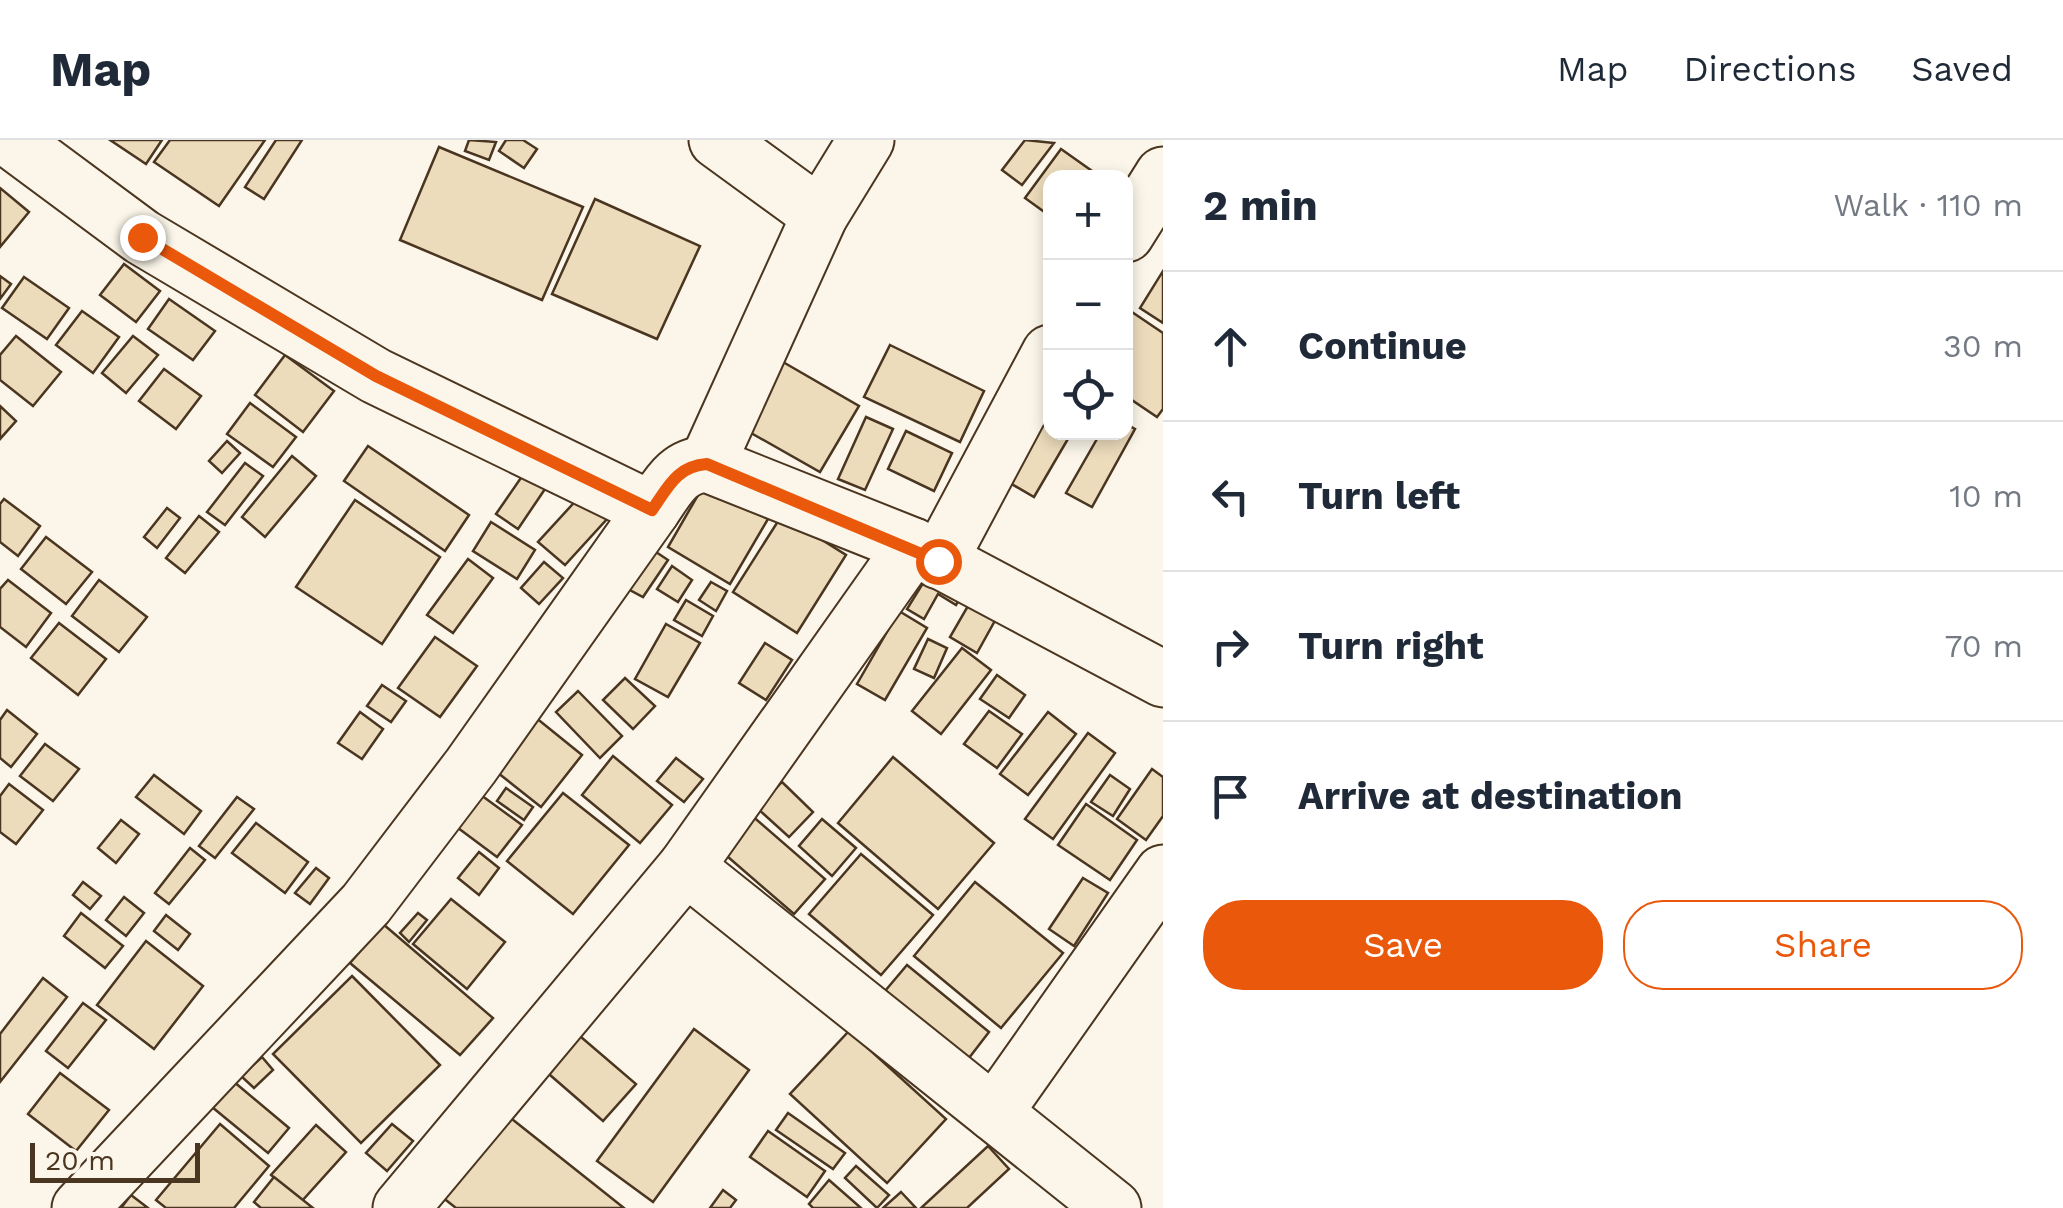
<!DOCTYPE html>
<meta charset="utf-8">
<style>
body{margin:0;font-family:"Work Sans",sans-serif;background:#f2f2f3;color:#1f2937}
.controls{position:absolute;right:30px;top:30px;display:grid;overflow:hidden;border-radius:20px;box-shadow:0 5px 15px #0003}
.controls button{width:90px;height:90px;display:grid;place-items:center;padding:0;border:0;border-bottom:2px solid #e0e1e3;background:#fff;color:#1f2937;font:50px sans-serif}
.scale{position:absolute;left:30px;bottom:25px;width:170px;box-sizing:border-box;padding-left:10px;border:5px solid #4a3520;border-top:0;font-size:28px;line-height:35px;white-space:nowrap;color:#4a3520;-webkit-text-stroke:8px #fbf6e9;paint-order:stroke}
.stop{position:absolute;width:30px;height:30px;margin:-22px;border:8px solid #ea580c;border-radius:50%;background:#fff}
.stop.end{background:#ea580c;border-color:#fff;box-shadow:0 2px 10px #0008}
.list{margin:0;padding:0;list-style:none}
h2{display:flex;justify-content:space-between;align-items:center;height:130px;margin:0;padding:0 40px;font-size:42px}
h2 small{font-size:32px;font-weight:400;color:#747a83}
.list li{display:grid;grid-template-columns:65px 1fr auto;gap:30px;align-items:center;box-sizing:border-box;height:150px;padding:0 40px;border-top:2px solid #e0e1e3}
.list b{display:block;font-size:38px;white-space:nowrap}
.list em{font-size:32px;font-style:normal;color:#747a83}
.actions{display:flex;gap:20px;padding:30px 40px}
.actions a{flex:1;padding:22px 0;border:2px solid #ea580c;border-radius:40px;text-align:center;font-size:35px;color:#ea580c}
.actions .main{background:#ea580c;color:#fff}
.icon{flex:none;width:55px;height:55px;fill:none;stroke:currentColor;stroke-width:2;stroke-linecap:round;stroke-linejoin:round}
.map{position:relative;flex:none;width:1163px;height:1068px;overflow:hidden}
header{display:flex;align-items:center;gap:60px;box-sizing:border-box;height:140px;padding:0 50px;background:#fff;border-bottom:2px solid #e0e1e3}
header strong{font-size:48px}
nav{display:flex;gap:55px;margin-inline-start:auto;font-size:35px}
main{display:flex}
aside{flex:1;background:#fff}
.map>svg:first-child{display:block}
.building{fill:#ecdcbc;stroke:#4a3520;stroke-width:2.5}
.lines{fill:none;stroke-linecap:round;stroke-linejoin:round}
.minor-casing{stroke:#4a3520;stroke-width:59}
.minor{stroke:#fbf6e9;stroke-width:55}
.route{stroke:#ea580c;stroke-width:12}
</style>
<header>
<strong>Map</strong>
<nav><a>Map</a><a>Directions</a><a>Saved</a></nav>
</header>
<main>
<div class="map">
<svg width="1163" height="1068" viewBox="0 0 1163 1068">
<rect width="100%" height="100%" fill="#fbf6e9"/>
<!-- building -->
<g class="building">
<path d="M110 0H162L146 24Z"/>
<path d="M170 0H265L219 66 154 22Z"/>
<path d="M276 0H302L264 59 245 47Z"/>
<path d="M469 0 496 2 489 20 465 11Z"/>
<path d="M506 0H523L537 9 524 28 499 11Z"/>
<path d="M1025 0 1054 3 1022 45 1002 30Z"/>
<path d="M439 7 583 67 542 160 400 100Z"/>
<path d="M1061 9 1102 38H1050V76L1025 58Z"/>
<path d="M0 48 29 72 0 107Z"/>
<path d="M595 59 700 106 657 199 552 154Z"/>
<path d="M124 124 160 151 136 182 100 155Z"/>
<path d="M1163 131V183L1140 168Z"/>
<path d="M0 136 11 144 0 159Z"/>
<path d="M24 137 69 168 47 199 2 168Z"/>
<path d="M169 159 215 191 193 220 148 189Z"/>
<path d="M1126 168 1163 193V269L1157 277 1126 256Z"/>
<path d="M82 171 119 197 93 233 56 205Z"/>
<path d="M16 196 61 232 33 266 0 240V215Z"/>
<path d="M133 196 158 215 126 253 102 233Z"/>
<path d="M890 205 984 251 960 302 864 257Z"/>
<path d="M285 215 334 251 303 292 255 255Z"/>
<path d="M783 222 859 266 820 332 744 289Z"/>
<path d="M164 229 201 256 176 289 139 261Z"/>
<path d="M1050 261V292H1072L1034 357 1003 339Z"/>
<path d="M250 263 296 297 273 327 227 294Z"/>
<path d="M0 266 16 281 0 299Z"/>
<path d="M866 277 893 289 865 350 838 339Z"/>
<path d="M1126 284 1135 289 1092 367 1066 353 1101 292H1126Z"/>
<path d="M906 291 952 313 934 351 888 329Z"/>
<path d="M227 301 240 313 222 333 209 321Z"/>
<path d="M368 306 469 375 445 411 344 341Z"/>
<path d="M292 316 316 336 265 397 242 377Z"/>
<path d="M245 323 263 336 225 385 207 372Z"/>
<path d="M525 332 547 346 518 389 496 374Z"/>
<path d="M705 343 768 379 730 444 668 407Z"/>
<path d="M581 355 607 379 565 425 538 402Z"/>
<path d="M4 359 40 386 18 416 0 402V364Z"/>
<path d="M355 360 440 417 382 504 296 447Z"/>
<path d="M167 368 180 378 157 408 144 397Z"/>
<path d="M782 375 846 415 797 493 733 452Z"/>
<path d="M199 376 219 392 185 433 166 418Z"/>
<path d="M491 382 535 410 517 439 473 411Z"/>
<path d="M46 397 92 432 66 464 21 429Z"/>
<path d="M653 410 668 420 643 457 628 449Z"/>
<path d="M468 419 493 438 453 493 427 475Z"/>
<path d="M544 422 563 438 539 464 521 448Z"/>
<path d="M672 426 692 440 678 462 657 449Z"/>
<path d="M933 427 967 447 956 465 938 454 924 479 907 469Z"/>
<path d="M8 440 51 473 26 507 0 487V449Z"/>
<path d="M99 440 147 477 119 512 72 476Z"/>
<path d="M711 442 727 451 716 471 699 460Z"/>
<path d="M976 452 1002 468 977 513 950 497Z"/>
<path d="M686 460 713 476 702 496 674 480Z"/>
<path d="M899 471 927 488 885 560 857 544Z"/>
<path d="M59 483 106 519 78 555 31 518Z"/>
<path d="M666 484 700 503 668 557 635 539Z"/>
<path d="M435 497 477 526 440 577 398 548Z"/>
<path d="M928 499 947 508 934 538 914 529Z"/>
<path d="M765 503 792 520 766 560 739 543Z"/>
<path d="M962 508 991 530 941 594 912 571Z"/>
<path d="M997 535 1025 555 1009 578 980 559Z"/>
<path d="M625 538 655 566 633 589 603 560Z"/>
<path d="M382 545 406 561 391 582 367 566Z"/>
<path d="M578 551 622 596 600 618 556 572Z"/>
<path d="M7 570 37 594 11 627 0 618V580Z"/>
<path d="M989 571 1022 594 997 628 964 604Z"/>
<path d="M360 572 383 589 362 619 338 603Z"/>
<path d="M1048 572 1076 594 1028 655 1000 634Z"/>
<path d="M535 577 582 615 541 667 493 629Z"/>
<path d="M1088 593 1115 613 1053 699 1025 679Z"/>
<path d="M45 604 79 629 53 661 20 636Z"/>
<path d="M613 616 672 665 640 703 582 655Z"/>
<path d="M893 617 994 703 938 769 838 683Z"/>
<path d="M676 618 703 639 684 662 657 641Z"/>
<path d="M1152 629 1163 637V676L1146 700 1117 679Z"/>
<path d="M154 635 201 671 184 694 136 657Z"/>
<path d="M1110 635 1130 649 1113 676 1091 662Z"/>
<path d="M782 642 813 672 789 697 757 668Z"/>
<path d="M9 644 43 670 16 704 0 692V656Z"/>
<path d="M506 648 533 667 524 680 497 661Z"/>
<path d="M474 650 522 685 497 717 450 682Z"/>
<path d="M563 653 629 705 573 774 507 721Z"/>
<path d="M237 657 254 669 215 718 199 706Z"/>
<path d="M1086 664 1137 700 1110 740 1058 705Z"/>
<path d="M750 674 825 739 794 774 720 710Z"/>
<path d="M822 679 856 708 832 736 799 706Z"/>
<path d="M121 680 139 694 116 723 98 708Z"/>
<path d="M256 683 308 722 285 753 232 713Z"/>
<path d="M190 708 205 720 169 764 155 753Z"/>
<path d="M479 712 499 728 479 755 458 738Z"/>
<path d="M861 714 933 775 881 835 809 774Z"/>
<path d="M316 728 329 738 310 764 295 753Z"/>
<path d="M1083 738 1108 753 1074 806 1049 789Z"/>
<path d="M83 742 101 756 90 769 73 755Z"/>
<path d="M975 742 1063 813 1001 888 914 816Z"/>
<path d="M124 757 144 773 126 796 106 780Z"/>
<path d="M451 759 505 802 467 849 413 804Z"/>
<path d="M81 773 123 806 105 828 64 796Z"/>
<path d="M418 773 427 780 409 802 400 793Z"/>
<path d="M166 775 190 794 178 810 154 791Z"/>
<path d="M383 784 493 878 460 915 350 823Z"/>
<path d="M146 801 203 846 154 909 97 865Z"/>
<path d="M907 825 989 892 969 918 885 851Z"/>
<path d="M352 836 440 925 361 1003 273 914Z"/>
<path d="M43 838 67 857 0 942V894Z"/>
<path d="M83 863 106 880 68 928 46 911Z"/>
<path d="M694 889 749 930 653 1062 597 1021Z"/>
<path d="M574 891 636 944 603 981 542 928Z"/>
<path d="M849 891 946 979 887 1043 790 954Z"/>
<path d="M262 917 273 930 254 948 241 936Z"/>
<path d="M60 933 109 970 76 1011 28 974Z"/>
<path d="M233 941 289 988 268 1013 212 967Z"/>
<path d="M503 972 624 1068H456L437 1053Z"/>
<path d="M788 973 845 1013 833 1029 776 990Z"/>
<path d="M220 984 269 1026 234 1068H166L156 1060Z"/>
<path d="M392 984 413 1001 387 1031 366 1013Z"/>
<path d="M316 985 346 1012 301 1062 271 1035Z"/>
<path d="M768 991 825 1031 807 1057 750 1017Z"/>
<path d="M988 1006 1009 1029 967 1068H921Z"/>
<path d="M856 1026 889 1055 877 1068 845 1038Z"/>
<path d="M274 1037 313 1068H261L254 1062Z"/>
<path d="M829 1040 861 1068H813L809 1064Z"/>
<path d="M723 1050 736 1060 730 1068H710Z"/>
<path d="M901 1052 916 1068H883Z"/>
<path d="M131 1055 148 1068H121Z"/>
</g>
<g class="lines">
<defs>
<g id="minor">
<path d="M11 0 142 97 376 236 652 370C668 347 677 326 707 324L913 406 1163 539"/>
<path d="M717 0 820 75"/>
<path d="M1126 94 1163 35"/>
<path d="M707 324 820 75 866 0"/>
<path d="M939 421 1050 213"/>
<path d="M686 727 1113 1068"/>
<path d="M994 973 1163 733"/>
<path d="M80 1068 366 764 471 626 652 370"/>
<path d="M401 1068 686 727 913 406"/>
</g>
</defs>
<!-- minor casing -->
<use href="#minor" class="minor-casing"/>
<!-- minor -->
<use href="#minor" class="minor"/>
</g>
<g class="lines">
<!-- route -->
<path class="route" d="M142 97 376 236 652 370C668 347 677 326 707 324L938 421"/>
</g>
</svg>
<div class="controls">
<button>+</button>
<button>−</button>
<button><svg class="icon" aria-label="locate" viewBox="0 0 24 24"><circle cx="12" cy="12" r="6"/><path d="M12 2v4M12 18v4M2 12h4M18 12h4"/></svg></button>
</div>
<div class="scale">20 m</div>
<div class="stop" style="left:938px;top:421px"></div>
<div class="stop end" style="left:142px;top:97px"></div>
</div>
<aside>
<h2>2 min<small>Walk · 110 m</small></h2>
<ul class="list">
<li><svg class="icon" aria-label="ahead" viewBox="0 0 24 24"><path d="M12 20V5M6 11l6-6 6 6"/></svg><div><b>Continue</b></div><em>30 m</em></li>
<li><svg class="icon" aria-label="left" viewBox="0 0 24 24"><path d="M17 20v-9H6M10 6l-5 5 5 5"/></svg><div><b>Turn left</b></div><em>10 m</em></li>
<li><svg class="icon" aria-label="right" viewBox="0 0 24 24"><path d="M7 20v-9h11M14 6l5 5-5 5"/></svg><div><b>Turn right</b></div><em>70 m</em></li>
<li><svg class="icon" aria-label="arrive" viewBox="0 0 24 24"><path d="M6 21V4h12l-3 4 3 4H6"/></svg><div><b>Arrive at destination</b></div></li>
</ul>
<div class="actions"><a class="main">Save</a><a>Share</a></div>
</aside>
</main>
